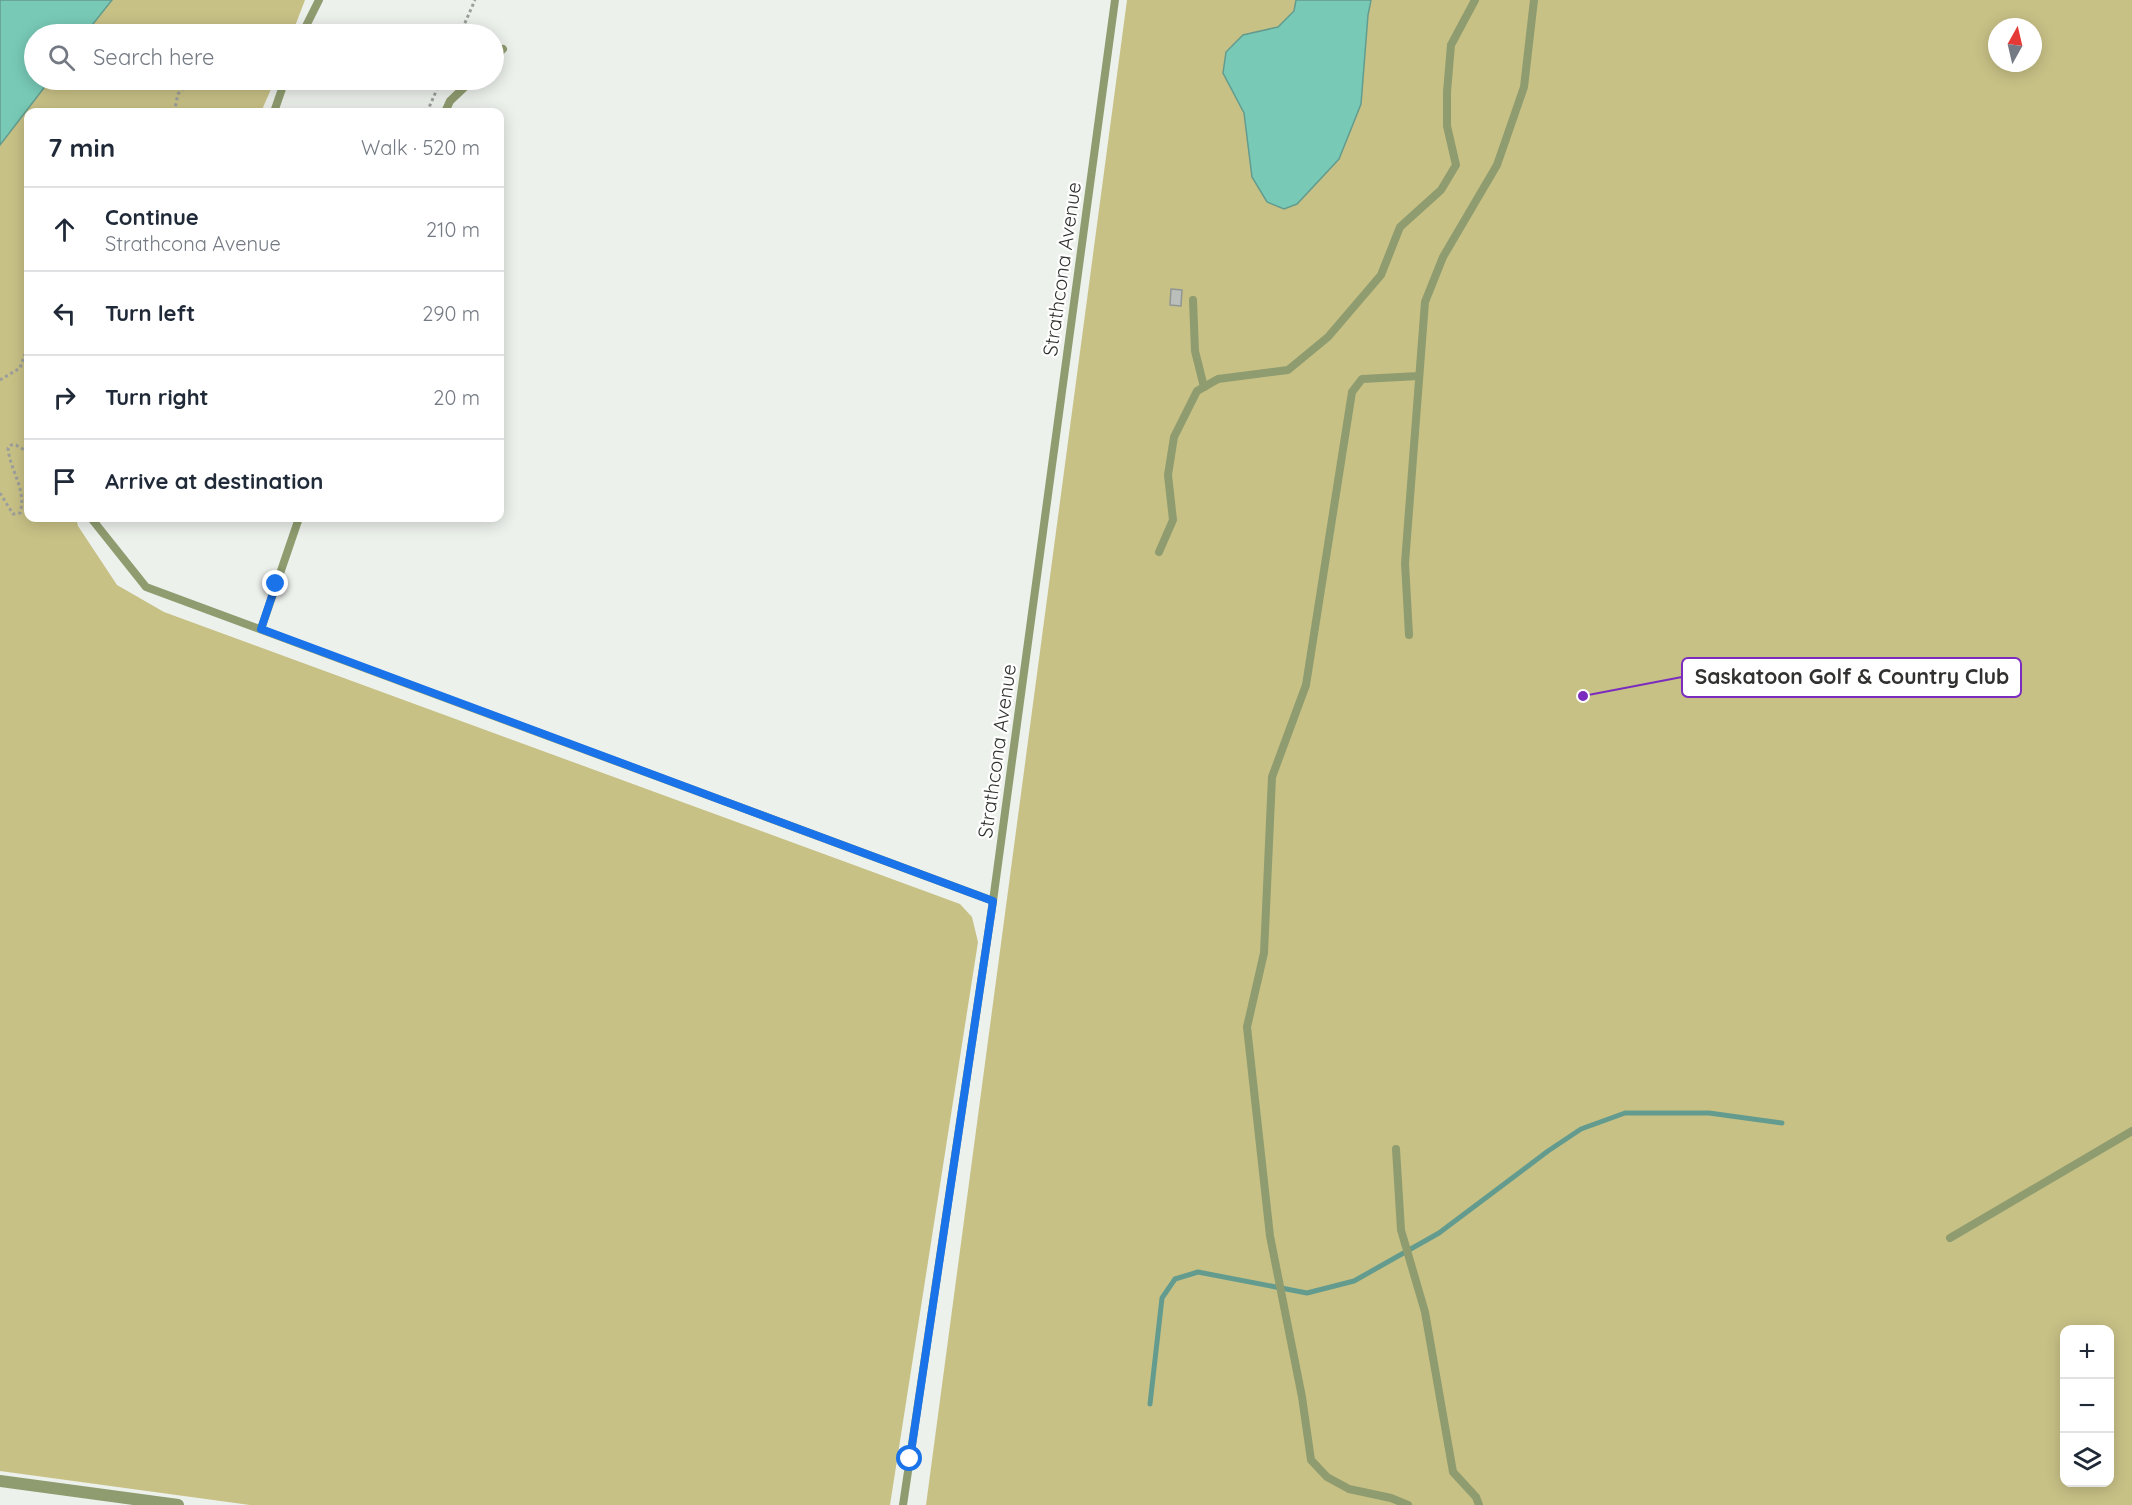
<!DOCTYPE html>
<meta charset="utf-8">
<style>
body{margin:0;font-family:Quicksand,sans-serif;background:#f6f6f7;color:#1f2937}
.controls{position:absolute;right:18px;bottom:18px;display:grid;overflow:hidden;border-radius:12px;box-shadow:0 3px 15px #0003}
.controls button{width:54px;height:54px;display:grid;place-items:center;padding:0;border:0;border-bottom:2px solid #e0e1e3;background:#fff;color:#1f2937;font:30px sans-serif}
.compass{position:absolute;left:1988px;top:18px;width:54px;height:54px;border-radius:50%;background:#fff;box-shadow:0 3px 15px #0003;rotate:8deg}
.stop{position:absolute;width:18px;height:18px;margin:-14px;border:4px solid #1a73e8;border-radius:50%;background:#fff}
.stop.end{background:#1a73e8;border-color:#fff;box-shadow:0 2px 6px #0008}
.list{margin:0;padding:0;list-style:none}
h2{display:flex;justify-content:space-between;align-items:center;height:78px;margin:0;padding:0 24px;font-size:26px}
h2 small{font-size:20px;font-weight:400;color:#747a83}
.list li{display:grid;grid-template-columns:39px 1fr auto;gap:18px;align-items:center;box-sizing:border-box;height:84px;padding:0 24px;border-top:2px solid #e0e1e3}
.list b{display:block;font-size:22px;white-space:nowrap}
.list p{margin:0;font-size:20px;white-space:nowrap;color:#747a83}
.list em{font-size:20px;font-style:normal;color:#747a83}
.icon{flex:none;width:33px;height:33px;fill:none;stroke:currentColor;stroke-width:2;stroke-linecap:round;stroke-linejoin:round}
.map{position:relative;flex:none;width:2132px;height:1505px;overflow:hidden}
.search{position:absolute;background:#fff;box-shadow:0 3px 15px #0003;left:24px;top:24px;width:480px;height:66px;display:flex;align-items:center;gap:15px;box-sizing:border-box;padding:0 21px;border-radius:33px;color:#747a83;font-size:22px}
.panel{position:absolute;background:#fff;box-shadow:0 3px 15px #0003;left:24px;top:108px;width:480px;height:414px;border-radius:12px}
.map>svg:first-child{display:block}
.green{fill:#c8c186;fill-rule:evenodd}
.water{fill:#78cab7;stroke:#639c8e;stroke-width:1.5}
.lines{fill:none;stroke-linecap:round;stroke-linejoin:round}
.stream{stroke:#639c8e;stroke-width:5}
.building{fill:#bbbfbc;stroke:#929693;stroke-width:1.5}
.path{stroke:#9c9e9b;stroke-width:3;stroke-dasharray:3 3;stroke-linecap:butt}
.lane{stroke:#8f9c6f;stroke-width:8}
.street{stroke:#8f9c6f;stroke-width:12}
.route{stroke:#1a73e8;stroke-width:8}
.labels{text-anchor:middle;stroke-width:4.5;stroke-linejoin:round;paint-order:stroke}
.street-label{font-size:20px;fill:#313230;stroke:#fff}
.leader{fill:none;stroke:#7b2cbf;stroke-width:2}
.callout-dot{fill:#7b2cbf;stroke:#fff;stroke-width:2}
.callout{fill:#fff;stroke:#7b2cbf;stroke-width:2}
.callout-label{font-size:21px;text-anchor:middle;font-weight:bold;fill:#313230}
</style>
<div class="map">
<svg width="2132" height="1505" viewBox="0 0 2132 1505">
<rect width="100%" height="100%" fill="#edf1ec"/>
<!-- green -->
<g class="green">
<path d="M112 0H305L292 34H85Z"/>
<path d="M1127 0H2132V1505H926ZM1997 27H2033V63H1997ZM2064 1330H2110V1482H2064Z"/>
<path d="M50 80H275L261 112H28V518H76L78 526 117 585 164 612 960 904 972 917 978 942 890 1505H250L0 1471V145Z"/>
</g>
<!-- water -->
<g class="water">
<path d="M0 0H112L85 34H34V80H50L0 145Z"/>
<path d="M1296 0H1371L1368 15 1361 104 1339 159 1297 204 1284 209 1267 202 1252 177 1244 113 1223 73 1226 52 1243 35 1278 27 1294 11Z"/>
</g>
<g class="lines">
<!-- stream -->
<path class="stream" d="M1150 1404 1162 1298 1175 1279 1198 1272 1307 1293 1354 1281 1439 1233 1548 1151 1581 1129 1625 1113H1709L1782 1123"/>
</g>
<!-- building -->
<path class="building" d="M1171 289 1182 290 1181 306 1170 305Z"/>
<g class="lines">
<!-- path -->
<g class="path">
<path d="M460 34 475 0"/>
<path d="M181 89 185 80"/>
<path d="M174 112 178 94 191 80"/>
<path d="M427 112 441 80"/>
<path d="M0 380 20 368 28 346"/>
<path d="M0 493 13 514 20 513C27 489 10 471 8 448L11 445H16L28 452"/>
</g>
<!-- lane -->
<g class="lane">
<path d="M302 34 319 0"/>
<path d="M494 58 503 49"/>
<path d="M274 112 285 80"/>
<path d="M445 112 450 101 472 80"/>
<path d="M1193 300 1195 351 1204 387"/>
<path d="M91 518 146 587 993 901"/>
<path d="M1159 552 1173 520 1168 475 1174 437 1197 391 1218 379 1288 370 1328 337 1381 275 1400 227 1441 190 1456 165 1447 126V92L1451 45 1475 0"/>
<path d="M261 629 299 518"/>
<path d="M1409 635 1405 563 1425 302 1443 257 1497 165 1524 87 1534 0"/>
<path d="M1396 1149 1401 1230 1425 1312 1453 1472 1476 1497 1479 1505"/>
<path d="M1950 1238 2132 1131"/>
<path d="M903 1505 993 901 1115 0"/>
<path d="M1408 1505 1391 1498 1349 1489 1327 1477 1311 1460 1302 1397 1270 1236 1247 1027 1264 953 1272 777 1306 685 1352 392 1362 379 1419 376"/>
</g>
<!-- street -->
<path class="street" d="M0 1481 178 1505"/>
</g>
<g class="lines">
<!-- route -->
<path class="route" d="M276 584 261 629 993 901 910 1459"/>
</g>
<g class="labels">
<!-- street labels -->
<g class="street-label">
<text transform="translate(1062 269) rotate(-82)" y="7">Strathcona Avenue</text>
<text transform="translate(997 751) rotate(-82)" y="7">Strathcona Avenue</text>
</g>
</g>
<!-- callouts -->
<path class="leader" d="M1583 696L1682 677"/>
<circle class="callout-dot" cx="1583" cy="696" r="6"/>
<rect class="callout" x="1682" y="658" width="339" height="39" rx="6"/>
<g class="callout-label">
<text x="1852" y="684">Saskatoon Golf &amp; Country Club</text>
</g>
</svg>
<div class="controls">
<button>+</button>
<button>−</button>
<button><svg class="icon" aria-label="layers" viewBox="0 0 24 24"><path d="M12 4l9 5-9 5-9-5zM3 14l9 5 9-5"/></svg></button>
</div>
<svg class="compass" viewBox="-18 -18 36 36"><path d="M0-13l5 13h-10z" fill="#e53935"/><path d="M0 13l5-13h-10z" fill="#747a83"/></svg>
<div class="stop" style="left:910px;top:1459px"></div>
<div class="stop end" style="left:276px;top:584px"></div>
<div class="search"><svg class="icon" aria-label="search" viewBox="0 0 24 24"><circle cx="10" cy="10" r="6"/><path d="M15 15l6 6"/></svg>Search here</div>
<section class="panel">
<h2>7 min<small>Walk · 520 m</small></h2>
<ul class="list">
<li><svg class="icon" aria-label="ahead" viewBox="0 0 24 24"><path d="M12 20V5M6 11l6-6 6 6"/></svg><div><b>Continue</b><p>Strathcona Avenue</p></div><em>210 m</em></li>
<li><svg class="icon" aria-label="left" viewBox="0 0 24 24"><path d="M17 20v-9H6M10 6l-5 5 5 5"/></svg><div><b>Turn left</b></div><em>290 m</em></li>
<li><svg class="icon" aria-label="right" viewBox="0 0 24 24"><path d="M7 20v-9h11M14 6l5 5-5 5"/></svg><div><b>Turn right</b></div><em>20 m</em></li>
<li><svg class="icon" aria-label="arrive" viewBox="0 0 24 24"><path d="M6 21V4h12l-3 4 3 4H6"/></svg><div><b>Arrive at destination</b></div></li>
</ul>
</section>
</div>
